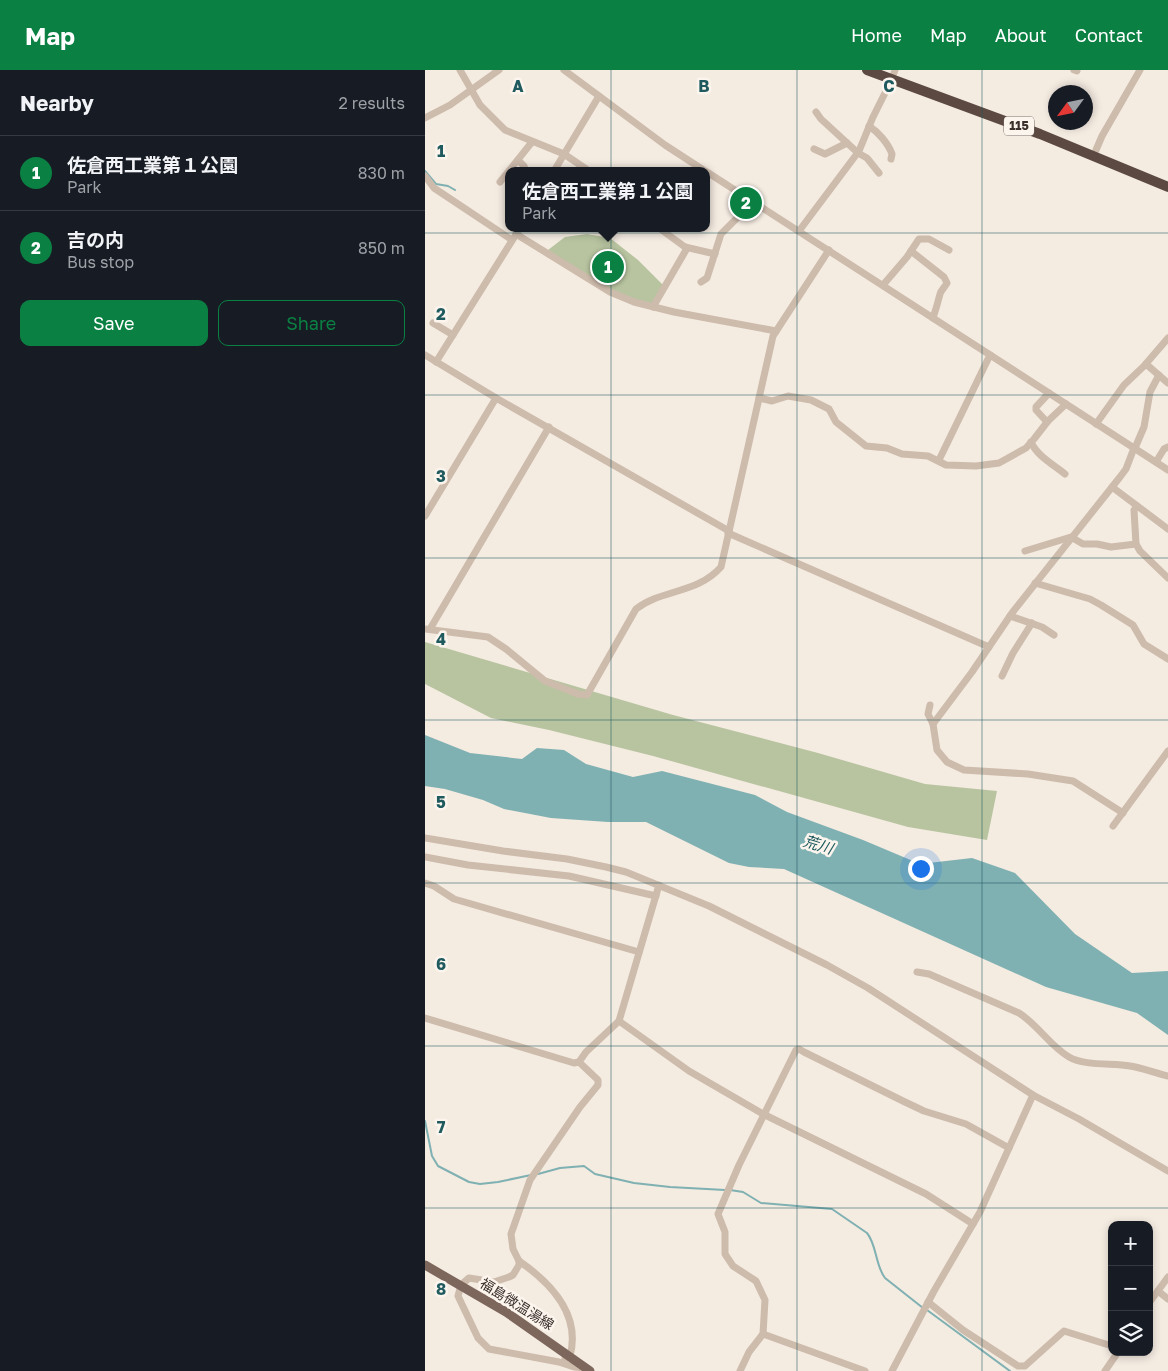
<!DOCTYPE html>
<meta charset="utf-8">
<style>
body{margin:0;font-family:"Golos Text","Noto Sans JP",sans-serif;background:#20242c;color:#f1f3f6}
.controls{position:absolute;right:15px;bottom:15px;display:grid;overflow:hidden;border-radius:10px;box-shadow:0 2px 8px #0003}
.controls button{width:45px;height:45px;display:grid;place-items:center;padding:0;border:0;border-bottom:1px solid #363941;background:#171b24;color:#f1f3f6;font:25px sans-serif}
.compass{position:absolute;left:623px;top:15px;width:45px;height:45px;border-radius:50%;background:#171b24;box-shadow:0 2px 8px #0003;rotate:237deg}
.you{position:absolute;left:495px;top:798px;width:18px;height:18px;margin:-12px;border:4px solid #fff;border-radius:50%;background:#1a73e8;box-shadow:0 0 0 8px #1a73e833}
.badge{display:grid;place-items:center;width:32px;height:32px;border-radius:50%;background:#0b8043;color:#fff;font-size:16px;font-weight:700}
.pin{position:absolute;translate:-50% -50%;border:2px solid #fff;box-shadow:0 1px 5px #0006}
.popup{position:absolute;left:80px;top:97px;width:205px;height:65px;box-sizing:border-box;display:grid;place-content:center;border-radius:10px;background:#171b24;filter:drop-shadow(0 1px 4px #0005);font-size:16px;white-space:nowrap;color:#9ea1a6}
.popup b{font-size:19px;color:#f1f3f6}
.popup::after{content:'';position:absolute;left:50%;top:100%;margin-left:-10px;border:10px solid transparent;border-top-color:#171b24}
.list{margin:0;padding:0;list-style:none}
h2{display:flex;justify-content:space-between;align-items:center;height:65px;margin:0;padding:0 20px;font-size:21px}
h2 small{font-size:16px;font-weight:400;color:#9ea1a6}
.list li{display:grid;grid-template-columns:32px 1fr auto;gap:15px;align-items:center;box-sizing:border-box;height:75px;padding:0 20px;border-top:1px solid #363941}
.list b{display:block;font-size:19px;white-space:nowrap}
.list p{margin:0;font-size:16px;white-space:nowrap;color:#9ea1a6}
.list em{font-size:16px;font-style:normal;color:#9ea1a6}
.actions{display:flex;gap:10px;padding:15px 20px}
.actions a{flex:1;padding:11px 0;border:1px solid #0b8043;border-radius:10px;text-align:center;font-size:18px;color:#0b8043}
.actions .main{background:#0b8043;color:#fff}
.icon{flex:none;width:28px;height:28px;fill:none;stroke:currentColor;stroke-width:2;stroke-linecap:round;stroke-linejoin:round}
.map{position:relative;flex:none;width:743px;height:1301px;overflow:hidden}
header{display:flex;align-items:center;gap:30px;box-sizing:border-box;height:70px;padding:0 25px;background:#0b8043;color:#fff}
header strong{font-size:24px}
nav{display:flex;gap:28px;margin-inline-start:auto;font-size:18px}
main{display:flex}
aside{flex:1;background:#171b24}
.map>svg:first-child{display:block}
.green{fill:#b8c4a0}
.water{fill:#7fb0b2}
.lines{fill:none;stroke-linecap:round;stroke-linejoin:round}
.stream{stroke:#7fb0b2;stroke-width:2}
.minor{stroke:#cdbbac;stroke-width:7}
.major{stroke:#7d675c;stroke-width:9}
.highway{stroke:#5c4a42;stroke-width:10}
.grid{fill:none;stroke:#1f5a5e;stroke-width:1;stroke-opacity:0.55}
.labels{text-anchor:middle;stroke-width:5;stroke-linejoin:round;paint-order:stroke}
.shield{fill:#fbf5ee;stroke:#756b66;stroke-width:1}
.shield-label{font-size:12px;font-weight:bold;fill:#3b302b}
.street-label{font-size:14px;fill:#3b302b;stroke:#fbf5ee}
.water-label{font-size:15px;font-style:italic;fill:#1f5a5e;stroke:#fbf5ee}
.grid-label{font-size:16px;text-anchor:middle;font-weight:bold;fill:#1f5a5e;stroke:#fbf5ee;stroke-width:5;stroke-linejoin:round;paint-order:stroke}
</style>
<header>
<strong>Map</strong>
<nav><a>Home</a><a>Map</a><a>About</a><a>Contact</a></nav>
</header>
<main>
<aside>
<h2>Nearby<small>2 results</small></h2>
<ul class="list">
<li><span class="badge">1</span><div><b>佐倉西工業第１公園</b><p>Park</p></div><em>830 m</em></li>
<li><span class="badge">2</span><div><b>吉の内</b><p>Bus stop</p></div><em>850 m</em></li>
</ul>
<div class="actions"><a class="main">Save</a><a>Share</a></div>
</aside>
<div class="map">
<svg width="743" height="1301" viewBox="0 0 743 1301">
<rect width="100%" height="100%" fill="#f4ebe1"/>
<!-- green -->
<g class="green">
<path d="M162 164 185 168 213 190 239 216 228 236 184 220 123 180 140 167Z"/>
<path d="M0 572 248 645 393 683 500 714 572 721 562 770 483 757 228 686 124 660 66 648 0 614Z"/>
</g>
<!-- water -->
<path class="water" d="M0 665 45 683 97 689 112 678 139 680 161 694 208 707 237 701 330 725 362 742 438 770 495 794 547 788 590 803 650 864 707 903 743 901V965L712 943 621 917 359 799 324 797 304 793 221 752H183L126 748 79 739 58 730 20 719 0 716Z"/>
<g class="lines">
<!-- stream -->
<g class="stream">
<path d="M0 101 11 114 23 116 30 120"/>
<path d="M0 1051 7 1086 13 1096 44 1112 55 1114 73 1112 106 1105"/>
<path d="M113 1104 135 1098 159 1096 170 1104 209 1113 245 1117 300 1120"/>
<path d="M305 1120 318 1122 336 1133 407 1139 442 1163C452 1175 450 1195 460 1208L498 1238"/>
<path d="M502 1240 585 1301"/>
</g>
<!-- minor -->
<g class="minor">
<path d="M35 0 55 35 80 60 139 84 164 101"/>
<path d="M139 0 240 75 280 101"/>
<path d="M649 0 652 1V0"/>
<path d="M469 3 470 0"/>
<path d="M391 42 396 49 433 83 442 88 454 103"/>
<path d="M0 48 25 35 74 0"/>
<path d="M444 56C453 62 463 73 467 84L466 89"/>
<path d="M389 79 400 84 422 73"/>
<path d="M671 80 677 66 715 0"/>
<path d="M93 90 99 96 101 101"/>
<path d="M129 101 174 26"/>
<path d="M282 102 743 400"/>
<path d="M0 106 9 118 87 170"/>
<path d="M75 112 107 72"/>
<path d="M374 161 434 81 448 47 467 9"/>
<path d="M91 164 185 222 209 232 249 242 351 261"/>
<path d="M260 177 290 184"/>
<path d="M486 181 519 207 522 213C520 217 516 220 515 224 513 232 511 239 508 248"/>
<path d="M276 212 282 208 296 164 328 132"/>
<path d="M458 215 482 187 494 169H504L524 180"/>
<path d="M228 237 261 180 260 177 234 158"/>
<path d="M8 253 28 265"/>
<path d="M0 285 71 328 304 461"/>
<path d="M11 292 95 158"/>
<path d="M721 294 743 313"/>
<path d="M334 328 347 331 363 326 386 330 404 339 411 352 441 376 462 378 477 384 503 386 521 395 551 396 574 393 601 378 609 369 623 351 641 334"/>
<path d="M622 352 611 340V337L624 323"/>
<path d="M671 354 699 315 719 296 743 268"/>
<path d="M606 372C612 386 629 395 640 404"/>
<path d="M710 378 719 357 725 322 734 305"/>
<path d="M514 390 565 285"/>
<path d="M731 392 739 379 743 377"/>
<path d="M687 417 743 459"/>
<path d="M712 436 709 440 711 474 715 481 743 508"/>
<path d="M0 446 71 328"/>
<path d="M303 463 564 577"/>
<path d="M600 481 646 467 658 474H672L686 477 711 474"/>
<path d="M610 513 665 529 676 535 708 555 719 574 743 589"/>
<path d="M585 546 617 557 629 565"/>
<path d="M0 559 63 567 81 579 120 611 153 624 162 625 211 539C237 519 272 524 296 497L348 266 404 180"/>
<path d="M5 559 124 357"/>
<path d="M577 606 588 583 607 553"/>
<path d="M505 635 503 644 508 654 512 680 522 692 539 700 603 704 648 711 698 743"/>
<path d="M508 654 547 602 587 543 695 407 701 399 709 378"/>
<path d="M688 756 743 681"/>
<path d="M0 768 78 781 142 789 181 797 201 802 284 836 402 895 443 918 608 1025 654 1049 743 1101"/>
<path d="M0 787 43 795 144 806 231 826"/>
<path d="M0 813 9 816 29 829 214 882"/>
<path d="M492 902 504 904 594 943C613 955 625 976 644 987 659 996 687 993 705 996 718 998 730 1003 743 1006"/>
<path d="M0 948 149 993 154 992"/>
<path d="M194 951 264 1001 338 1044 501 1124 548 1154"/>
<path d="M94 1191C126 1213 156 1245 145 1286L140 1289"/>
<path d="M733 1221 743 1229"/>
<path d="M503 1232 538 1260 593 1296H600L639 1261 687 1276"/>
<path d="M724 1233 743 1207"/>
<path d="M338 1264 440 1301"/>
<path d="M159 1298 149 1297 134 1292 64 1279 53 1268 33 1226 36 1215 44 1208 69 1212 84 1207 88 1205 94 1195V1191L88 1179 86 1164 105 1110 155 1037 173 1015V1010L154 992 161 982 194 951 234 815"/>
<path d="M315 1301 324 1282 338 1264 340 1230 331 1211 308 1196 300 1184V1162L293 1144 314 1095 371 980 374 979 379 982 480 1032 499 1041 541 1054 584 1078"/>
<path d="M467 1301 509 1221 555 1142 608 1025"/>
<path d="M680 1301 693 1282"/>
</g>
<!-- major -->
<path class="major" d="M0 1195 81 1242 165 1301"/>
<!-- highway -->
<path class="highway" d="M442 0 615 64 743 117"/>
</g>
<!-- grid -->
<path class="grid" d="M186 0V1301M372 0V1301M557 0V1301M0 163H743M0 325H743M0 488H743M0 650H743M0 813H743M0 976H743M0 1138H743"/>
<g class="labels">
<!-- shield labels -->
<rect class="shield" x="579" y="46.5" width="30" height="19" rx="4"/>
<g class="shield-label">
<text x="594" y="60">115</text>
</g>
<!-- street labels -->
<g class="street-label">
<text transform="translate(92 1234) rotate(32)" y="5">福島微温湯線</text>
</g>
<!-- water labels -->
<g class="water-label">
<text transform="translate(393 775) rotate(17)" y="5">荒川</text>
</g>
</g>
<g class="grid-label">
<text x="93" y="22">A</text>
<text x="279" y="22">B</text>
<text x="464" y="22">C</text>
<text x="16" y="87">1</text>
<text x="16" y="250">2</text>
<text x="16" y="412">3</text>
<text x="16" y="575">4</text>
<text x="16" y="738">5</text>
<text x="16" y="900">6</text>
<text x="16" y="1063">7</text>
<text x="16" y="1225">8</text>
</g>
</svg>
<div class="controls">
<button>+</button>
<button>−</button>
<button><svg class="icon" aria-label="layers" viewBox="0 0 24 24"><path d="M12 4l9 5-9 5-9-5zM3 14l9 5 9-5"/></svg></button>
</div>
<svg class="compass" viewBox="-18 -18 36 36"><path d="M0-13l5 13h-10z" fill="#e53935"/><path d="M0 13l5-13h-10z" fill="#9ea1a6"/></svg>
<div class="you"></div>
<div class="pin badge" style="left:183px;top:197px">1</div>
<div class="popup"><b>佐倉西工業第１公園</b>Park</div>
<div class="pin badge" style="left:321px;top:133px">2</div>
</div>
</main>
